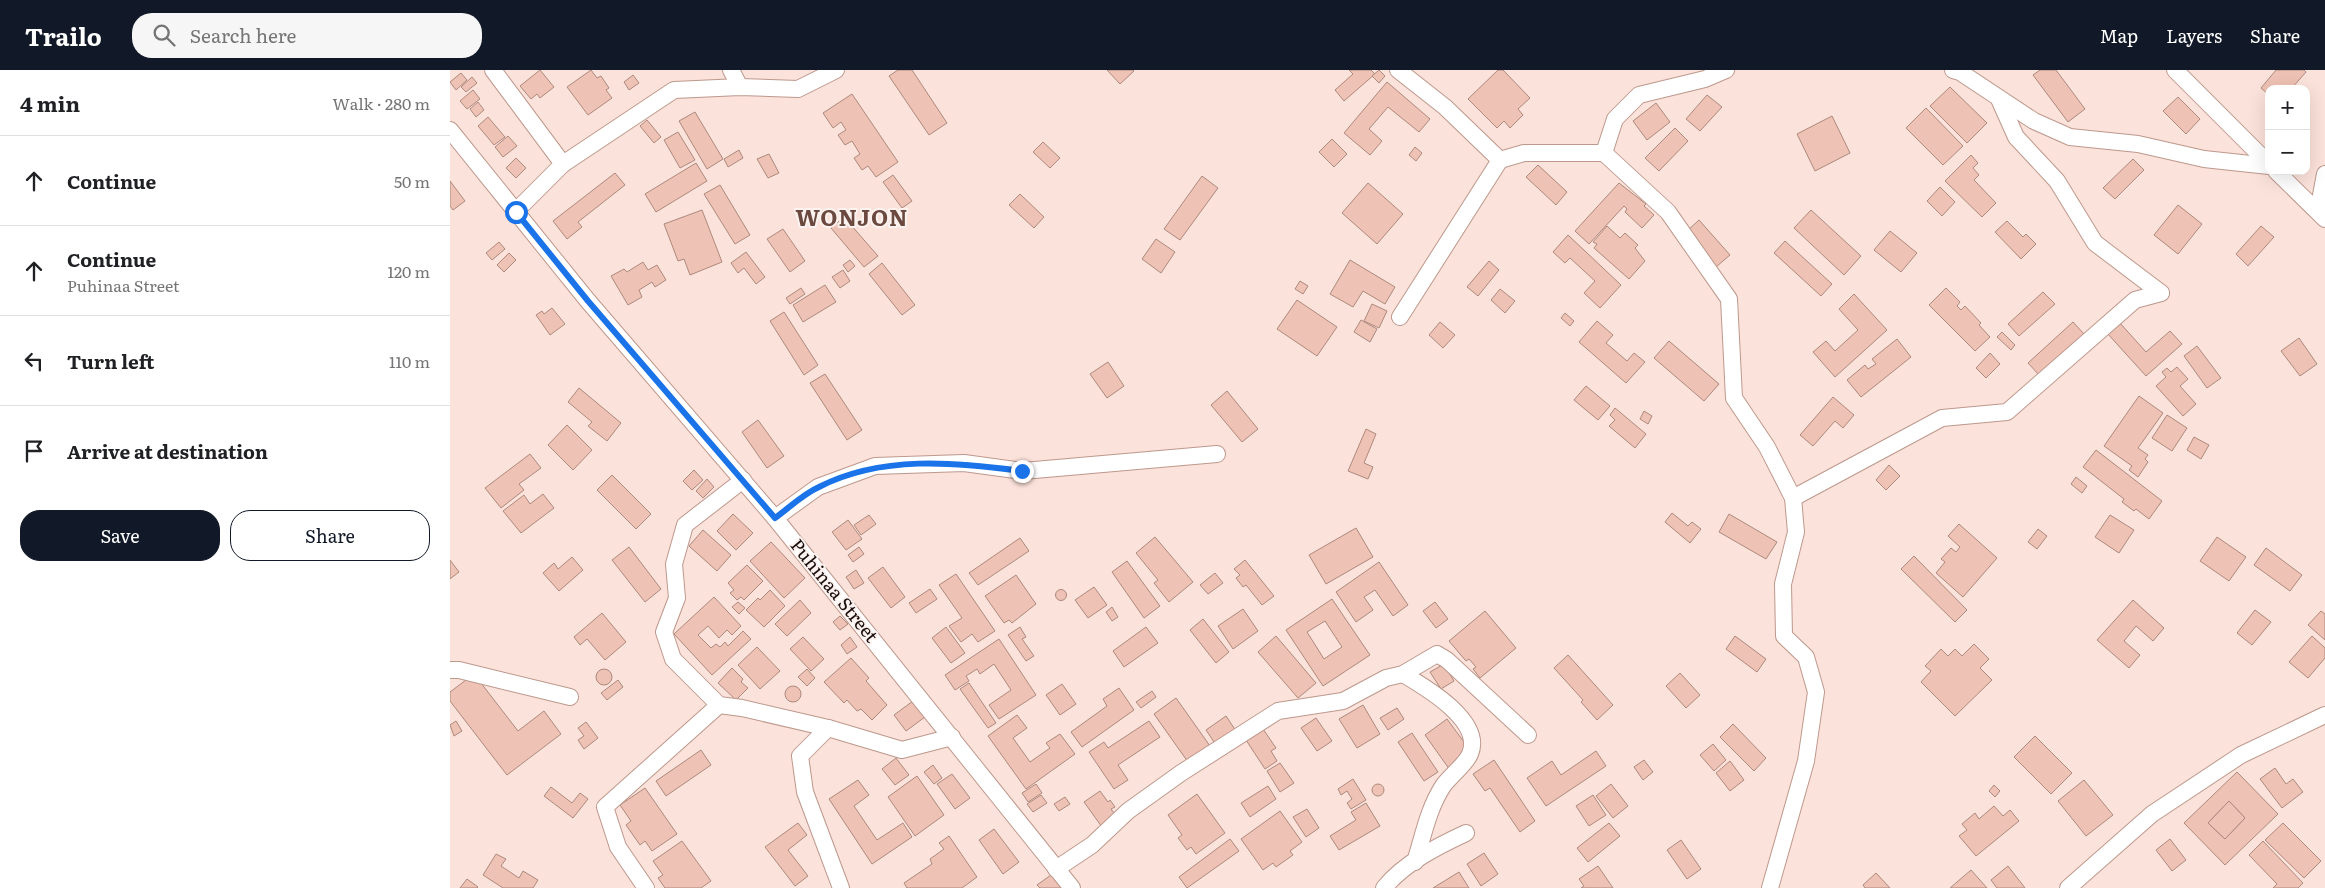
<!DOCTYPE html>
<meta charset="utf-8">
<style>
body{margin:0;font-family:Literata,serif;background:#f6f6f6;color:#202124}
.controls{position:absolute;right:15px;top:15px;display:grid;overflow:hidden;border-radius:10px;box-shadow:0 5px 20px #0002}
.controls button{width:45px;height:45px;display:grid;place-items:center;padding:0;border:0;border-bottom:1px solid #e0e0e0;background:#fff;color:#202124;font:25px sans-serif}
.stop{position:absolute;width:15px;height:15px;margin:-11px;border:4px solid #1a73e8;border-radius:50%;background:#fff}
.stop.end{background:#1a73e8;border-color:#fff;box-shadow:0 1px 5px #0008}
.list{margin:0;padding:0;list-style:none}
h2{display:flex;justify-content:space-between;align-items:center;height:65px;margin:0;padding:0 20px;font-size:21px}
h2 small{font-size:16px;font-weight:400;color:#757577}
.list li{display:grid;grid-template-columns:32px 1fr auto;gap:15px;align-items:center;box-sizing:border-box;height:90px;padding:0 20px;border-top:1px solid #e0e0e0}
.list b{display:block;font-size:19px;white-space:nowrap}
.list p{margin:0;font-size:16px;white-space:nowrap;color:#757577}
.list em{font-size:16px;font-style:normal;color:#757577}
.actions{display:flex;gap:10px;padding:15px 20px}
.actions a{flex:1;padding:11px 0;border:1px solid #111827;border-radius:20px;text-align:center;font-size:18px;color:#111827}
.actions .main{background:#111827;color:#fff}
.icon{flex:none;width:28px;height:28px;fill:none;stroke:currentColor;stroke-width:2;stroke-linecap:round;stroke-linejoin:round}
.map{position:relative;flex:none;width:1875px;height:818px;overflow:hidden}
header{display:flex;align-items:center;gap:30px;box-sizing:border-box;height:70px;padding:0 25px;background:#111827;color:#fff}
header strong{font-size:24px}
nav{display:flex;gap:28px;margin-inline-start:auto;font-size:18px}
.search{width:350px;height:45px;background:#f6f6f6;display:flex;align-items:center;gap:12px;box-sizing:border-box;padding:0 18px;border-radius:20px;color:#757577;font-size:19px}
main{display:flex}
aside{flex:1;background:#fff}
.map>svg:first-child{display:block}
.building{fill:#eec2b4;stroke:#ae897d;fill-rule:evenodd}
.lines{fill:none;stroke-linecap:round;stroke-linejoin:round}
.minor-casing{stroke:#be988c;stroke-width:18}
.minor{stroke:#fff;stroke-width:16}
.route{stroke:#1a73e8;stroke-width:6}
.labels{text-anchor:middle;stroke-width:4;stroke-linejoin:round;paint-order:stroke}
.street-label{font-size:18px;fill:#1c0f0b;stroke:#fcf3f1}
.district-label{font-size:22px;font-weight:bold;letter-spacing:1px;fill:#6b493f;stroke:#fcf3f1}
</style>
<header>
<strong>Trailo</strong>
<div class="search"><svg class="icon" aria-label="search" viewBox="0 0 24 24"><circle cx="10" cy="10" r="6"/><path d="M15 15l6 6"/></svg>Search here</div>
<nav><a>Map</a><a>Layers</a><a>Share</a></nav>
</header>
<main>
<aside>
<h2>4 min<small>Walk · 280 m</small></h2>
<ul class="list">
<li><svg class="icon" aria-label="ahead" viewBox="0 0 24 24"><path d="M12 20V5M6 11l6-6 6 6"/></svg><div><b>Continue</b></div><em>50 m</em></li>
<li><svg class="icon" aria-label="ahead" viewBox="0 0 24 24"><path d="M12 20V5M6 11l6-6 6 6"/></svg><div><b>Continue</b><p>Puhinaa Street</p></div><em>120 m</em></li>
<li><svg class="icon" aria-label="left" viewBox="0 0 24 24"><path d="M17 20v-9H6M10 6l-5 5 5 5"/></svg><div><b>Turn left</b></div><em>110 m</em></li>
<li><svg class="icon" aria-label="arrive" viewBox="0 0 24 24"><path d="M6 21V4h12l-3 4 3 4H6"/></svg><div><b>Arrive at destination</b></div></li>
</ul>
<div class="actions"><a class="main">Save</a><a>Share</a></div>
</aside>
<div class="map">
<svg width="1875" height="818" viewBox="0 0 1875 818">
<rect width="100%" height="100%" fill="#fbe2da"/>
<!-- building -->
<g class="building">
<path d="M90 0 104 17 90 28 87 24 81 29 70 16Z"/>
<path d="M141 0 147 8 151 6 159 18 156 20 162 28 138 45 117 17Z"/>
<path d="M448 0H462L497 53 479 65 439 6Z"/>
<path d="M657 0H683L684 1 670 14Z"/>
<path d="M899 0H921L925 4 894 31 885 20 903 4Z"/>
<path d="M929 0 935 6 929 13 922 6Z"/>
<path d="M1048 0H1053L1080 28 1068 39 1073 45 1060 58 1054 51 1047 58 1018 29Z"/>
<path d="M1590 0H1606L1635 39 1618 52 1583 5Z"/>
<path d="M1826 0H1854L1856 2 1841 19H1819V25L1811 18Z"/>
<path d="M11 3 17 10 6 20 0 12Z"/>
<path d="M183 5 189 13 179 20 174 12Z"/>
<path d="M22 7 27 13 16 22 11 17Z"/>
<path d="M937 12 980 49 969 62 938 37 919 59 932 71 920 85 894 63Z"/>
<path d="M1500 17 1537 53 1517 73 1480 36Z"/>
<path d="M23 20 30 29 17 39 10 31Z"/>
<path d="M402 24 448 92 426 107 418 96 412 100 404 88 410 84 402 71 395 75 388 65 396 60 391 52 383 58 373 43Z"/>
<path d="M1257 25 1272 37 1250 61 1236 49Z"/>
<path d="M1728 27 1750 49 1736 64 1713 41Z"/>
<path d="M28 32 34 40 26 47 20 39Z"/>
<path d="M1206 33 1220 52 1197 70 1183 51Z"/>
<path d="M1476 38 1513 76 1493 95 1456 58Z"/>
<path d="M245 42 273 89 257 99 229 51Z"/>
<path d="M1382 46 1400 83 1365 101 1347 64Z"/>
<path d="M38 47 55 67 44 75 28 56Z"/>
<path d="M197 50 211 67 204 73 190 56Z"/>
<path d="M1225 58 1238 71 1209 101 1195 88Z"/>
<path d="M228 62 245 90 230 98 214 70Z"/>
<path d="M58 66 67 76 53 87 45 77Z"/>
<path d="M882 69 897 84 884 97 869 82Z"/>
<path d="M593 72 610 88 600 98 583 82Z"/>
<path d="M965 77 972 83 966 91 959 85Z"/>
<path d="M289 80 293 88 278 97 274 89Z"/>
<path d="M319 84 329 103 318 108 307 89Z"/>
<path d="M1521 85 1528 93 1523 98 1529 105 1524 110 1546 133 1532 147 1495 111Z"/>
<path d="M66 88 76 98 66 108 56 98Z"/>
<path d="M1683 89 1694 100 1665 129 1653 118Z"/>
<path d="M246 93 257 111 206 142 195 124Z"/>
<path d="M1088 95 1117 122 1106 135 1076 107Z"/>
<path d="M165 103 175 115 128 152 132 157 117 169 103 151Z"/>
<path d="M443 105 462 131 452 138 433 112Z"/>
<path d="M752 106 768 118 730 170 714 159Z"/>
<path d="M0 111 15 131 3 140 0 136Z"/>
<path d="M918 113 953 144 927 174 892 143Z"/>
<path d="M1169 113 1196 134 1194 136 1204 145 1192 158 1175 142 1177 139 1174 136 1139 174 1125 161Z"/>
<path d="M270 115 300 165 285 174 254 124Z"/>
<path d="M1490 117 1505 132 1492 146 1477 131Z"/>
<path d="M570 124 594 147 584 158 559 135Z"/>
<path d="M1728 135 1752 154 1728 184 1704 165Z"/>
<path d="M252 140 272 192 240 205 234 189 228 191 214 154Z"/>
<path d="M1361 140 1411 186 1394 205 1344 158Z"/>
<path d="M394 147 428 186 414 197 381 158Z"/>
<path d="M1249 150 1280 185 1266 197 1235 163Z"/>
<path d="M1557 151 1573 167 1576 164 1586 174 1571 189 1545 162Z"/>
<path d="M1157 156 1170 168 1175 163 1188 175 1185 178 1195 191 1179 209 1144 178 1147 174 1143 172Z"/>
<path d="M1811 156 1824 167 1798 196 1786 184Z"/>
<path d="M333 159 355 191 340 202 317 169Z"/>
<path d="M1440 161 1467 183 1451 202 1424 180Z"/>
<path d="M1118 165 1171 215 1150 238 1134 223 1145 211 1120 188 1115 193 1103 182Z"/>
<path d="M706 169 725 182 711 203 692 189Z"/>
<path d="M1335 171 1382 214 1371 226 1324 183Z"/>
<path d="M49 172 55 179 42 190 36 183Z"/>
<path d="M296 182 315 207 306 214 294 198 288 203 281 193Z"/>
<path d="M59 183 66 190 54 202 47 195Z"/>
<path d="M400 190 405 196 398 202 393 195Z"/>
<path d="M900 190 945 217 935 234 913 221 903 237 880 224Z"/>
<path d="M1039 191 1049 200 1028 226 1017 217Z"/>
<path d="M193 192 198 200 207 195 216 210 205 217 202 212 189 220 192 227 178 235 161 206 174 199 177 202Z"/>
<path d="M432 193 465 235 452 245 419 204Z"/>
<path d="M393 200 400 211 390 218 382 207Z"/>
<path d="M850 211 858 216 853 224 845 219Z"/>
<path d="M375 215 386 232 353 252 343 235Z"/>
<path d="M351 218 355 224 340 234 336 228Z"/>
<path d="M1496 218 1510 232 1507 236 1511 240 1515 236 1531 253 1529 255 1540 267 1525 281 1479 235Z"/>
<path d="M1050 219 1065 231 1055 243 1041 230Z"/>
<path d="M1593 222 1605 234 1569 266 1558 254Z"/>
<path d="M1404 224 1437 260 1385 307 1363 282 1376 271 1385 281 1408 260 1389 239Z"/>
<path d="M847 230 887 257 867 286 827 259Z"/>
<path d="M922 234 937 241 929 258 914 251Z"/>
<path d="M102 238 115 254 100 265 86 245 92 241 94 244Z"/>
<path d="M334 242 368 295 354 305 320 251Z"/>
<path d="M1115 243 1124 251 1120 256 1111 248Z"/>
<path d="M911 250 927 259 920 272 904 262Z"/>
<path d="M1147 251 1163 265 1156 273 1177 291 1184 283 1195 292 1176 313 1129 272Z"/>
<path d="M990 252 1005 265 993 278 979 265Z"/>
<path d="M1623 252 1634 264 1590 306 1578 293Z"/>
<path d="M1669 252 1696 282 1720 261 1732 274 1696 306 1657 263Z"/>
<path d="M1552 262 1565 275 1561 280 1547 267Z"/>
<path d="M1849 268 1867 294 1850 306 1831 281Z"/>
<path d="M1447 269 1461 287 1411 327 1397 310 1415 295 1418 299 1426 294 1422 289Z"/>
<path d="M1219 271 1269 314 1254 331 1204 288Z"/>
<path d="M1747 276 1771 308 1757 318 1734 286Z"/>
<path d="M1540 283 1550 294 1536 308 1526 298Z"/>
<path d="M658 292 674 316 657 328 640 304Z"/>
<path d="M1727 297 1738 309 1730 316 1746 334 1733 346 1706 316 1716 307 1712 302 1717 298 1721 302Z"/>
<path d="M375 304 412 360 397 370 360 313Z"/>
<path d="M1136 316 1160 336 1148 350 1124 330Z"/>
<path d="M129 318 171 353 157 371 138 356 142 352 118 332Z"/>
<path d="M777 321 808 359 792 372 761 335Z"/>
<path d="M1689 326 1713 343 1688 378 1698 385 1695 389 1698 392 1688 407 1679 400 1682 396 1654 376Z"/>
<path d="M1383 327 1404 345 1393 358 1385 351 1363 376 1350 365Z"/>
<path d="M1165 338 1196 364 1185 378 1159 356 1165 350 1160 345Z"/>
<path d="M1194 341 1202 346 1198 354 1190 349Z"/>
<path d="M1717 345 1737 358 1722 381 1702 368Z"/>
<path d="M308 350 334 386 317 398 292 362Z"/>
<path d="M117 355 142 380 123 400 98 375Z"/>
<path d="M916 359 926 364 914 393 923 397 918 409 898 401Z"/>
<path d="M1744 367 1759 375 1751 389 1737 380Z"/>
<path d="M1646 380 1712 431 1699 449 1686 439 1684 441 1672 432 1674 429 1633 397Z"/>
<path d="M80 384 91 398 69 414 74 420 51 438 35 418Z"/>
<path d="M1439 395 1450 406 1436 420 1426 410Z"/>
<path d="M244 400 253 410 242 420 233 411Z"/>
<path d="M162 405 201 444 186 459 147 420Z"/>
<path d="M1626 407 1637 416 1632 423 1621 414Z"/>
<path d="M257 409 264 417 253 428 246 421Z"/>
<path d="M93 424 104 438 71 463 53 441 74 425 80 434Z"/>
<path d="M1222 443 1238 456 1242 452 1251 459 1240 473 1215 452Z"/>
<path d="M283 444 303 463 286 480 267 461Z"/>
<path d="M1279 444 1327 472 1316 489 1269 462Z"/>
<path d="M419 445 426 454 411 465 404 455Z"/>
<path d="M1660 445 1684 460 1669 483 1645 467Z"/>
<path d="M398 450 412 469 396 480 382 462Z"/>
<path d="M1509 454 1547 488 1513 527 1486 503 1495 492 1491 489 1501 478 1506 482 1510 477 1498 466Z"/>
<path d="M906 458 923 487 876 514 859 485Z"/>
<path d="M1588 459 1597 466 1587 479 1578 472Z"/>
<path d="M253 460 281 485 267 501 239 476Z"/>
<path d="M705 467 743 512 719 532 704 513 708 510 686 483Z"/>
<path d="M1767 467 1796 487 1779 511 1750 491Z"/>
<path d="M570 468 579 481 528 515 519 503Z"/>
<path d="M321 472 355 508 334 528 300 491Z"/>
<path d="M179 477 211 519 195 532 162 490Z"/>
<path d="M409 477 414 484 403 492 398 485Z"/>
<path d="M1816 478 1852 505 1840 521 1804 495Z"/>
<path d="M1464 486 1517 540 1505 552 1451 499Z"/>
<path d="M122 487 133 500 109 521 93 503 104 493 108 499Z"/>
<path d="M0 490 9 502 0 509Z"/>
<path d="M795 490 824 526 812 535 796 515 793 517 786 508 790 505 784 499Z"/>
<path d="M677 491 710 536 694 548 662 502Z"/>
<path d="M929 492 958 535 943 546 925 520 914 527 923 540 906 552 886 522Z"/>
<path d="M297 495 313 511 294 530 291 527 287 530 280 523 284 520 278 513Z"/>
<path d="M433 497 455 527 441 538 418 508Z"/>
<path d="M406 500 414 513 404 519 396 507Z"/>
<path d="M765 503 773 513 758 524 750 515Z"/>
<path d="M506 504 545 561 528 572 522 564 511 572 499 556 512 548 489 515Z"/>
<path d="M566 505 586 534 562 553 559 550 554 553 535 526Z"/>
<path d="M644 517 657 535 638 548 625 530Z"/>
<path d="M480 519 487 529 466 543 459 533Z"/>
<circle cx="611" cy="525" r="5.5"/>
<path d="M320 520 335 536 314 557 296 540 308 528 310 530Z"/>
<path d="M264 527 291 556 282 565 277 560 269 568 258 556 248 565 261 578 266 574 270 577 275 572 278 576 293 561 301 569 262 605 224 564Z"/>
<path d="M882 529 920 585 873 616 836 560ZM875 551 892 577 874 589 857 562Z"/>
<path d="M350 530 361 543 337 566 325 554Z"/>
<path d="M1683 530 1714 558 1703 571 1686 556 1674 571 1690 585 1679 598 1647 570Z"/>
<path d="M288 532 295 538 289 544 282 537Z"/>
<path d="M985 532 998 549 986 558 973 541Z"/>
<path d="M662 537 668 547 662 551 656 542Z"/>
<path d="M793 539 808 561 783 579 768 556Z"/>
<path d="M1805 540 1821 552 1802 575 1787 563Z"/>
<path d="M1035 541 1066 578 1030 608 1023 599 1026 597 1019 589 1016 591 999 571Z"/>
<path d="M1871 541 1875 544V570L1858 555Z"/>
<path d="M152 543 176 572 155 590 137 569 130 575 124 567Z"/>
<path d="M390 546 398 554 390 560 383 552Z"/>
<path d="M753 549 779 582 766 593 740 560Z"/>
<path d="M496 557 515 583 501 593 482 568Z"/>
<path d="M570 557 576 567 572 569 584 586 576 591 558 565Z"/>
<path d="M696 557 708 573 674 597 663 581Z"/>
<path d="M826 566 866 613 848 628 808 582Z"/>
<path d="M1285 566 1316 589 1307 602 1276 579Z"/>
<path d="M1862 566 1875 578V588L1858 608 1839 592Z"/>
<path d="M353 567 374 589 361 601 340 579Z"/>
<path d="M400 567 407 577 397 584 391 575Z"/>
<path d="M549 569 586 625 549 649 539 635 561 620 544 594 530 604 527 599 516 606 519 611 505 620 495 605Z"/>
<path d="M1524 574 1539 589 1530 598 1542 610 1505 646 1471 612 1481 601 1475 596 1491 579 1498 586 1505 579 1512 586Z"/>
<path d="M307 577 330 601 310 619 288 595Z"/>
<path d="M1118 585 1163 635 1147 650 1131 632 1133 630 1104 598Z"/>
<path d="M401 588 419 608 416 611 437 635 422 650 411 639 407 641 397 630 394 633 374 612Z"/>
<path d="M994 594 1004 611 991 619 980 602Z"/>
<path d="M282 598 293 609 291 612 298 618 286 630 268 613Z"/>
<path d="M357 599 365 608 357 616 348 607Z"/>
<circle cx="154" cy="607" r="8"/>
<path d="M1230 603 1250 625 1236 638 1216 616Z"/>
<path d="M24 604 68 661 94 641 111 664 57 705 0 631V622Z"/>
<path d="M168 610 173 617 157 630 151 623Z"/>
<path d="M519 613 546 653 538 658 510 619Z"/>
<path d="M612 614 626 634 610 645 596 625Z"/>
<circle cx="343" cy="624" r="8"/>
<path d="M669 618 684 640 632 677 621 662 657 636 653 629Z"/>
<path d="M702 621 706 627 691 638 686 632Z"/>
<path d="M726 628 760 676 738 692 704 644Z"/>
<path d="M463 631 475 647 456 661 444 645Z"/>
<path d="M913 635 930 664 907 678 889 649Z"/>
<path d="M947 638 954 649 938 660 930 648Z"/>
<path d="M567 645 577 658 563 668 580 692 600 678 596 673 610 664 625 684 576 719 538 666Z"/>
<path d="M776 646 786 661 766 675 756 660Z"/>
<path d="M866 648 882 671 867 681 851 658Z"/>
<path d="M997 649 1014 672 1016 689 1000 700 975 665Z"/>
<path d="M6 651 12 661 4 666 0 655Z"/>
<path d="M699 651 710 667 668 695 678 710 664 719 639 682 654 672 658 678Z"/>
<path d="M136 652 148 668 134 679 128 670 134 666 128 658Z"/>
<path d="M1283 654 1316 688 1304 701 1270 667Z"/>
<path d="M813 659 826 678 821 681 827 691 815 699 796 670Z"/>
<path d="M962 663 988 702 974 711 948 672Z"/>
<path d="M1585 666 1622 703 1601 724 1564 687Z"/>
<path d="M1263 674 1276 690 1264 701 1250 685Z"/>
<path d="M251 680 261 695 216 726 206 711Z"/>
<path d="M1146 681 1156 696 1096 736 1077 708 1102 691 1111 705Z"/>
<path d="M446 688 459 705 445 715 432 699Z"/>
<path d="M1044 690 1085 751 1070 762 1040 718 1035 721 1023 704Z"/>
<path d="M1194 690 1203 702 1193 710 1184 697Z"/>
<path d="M1280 691 1294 710 1280 721 1266 703Z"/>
<path d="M830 693 844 713 830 722 817 701Z"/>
<path d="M483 695 492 708 484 714 474 702Z"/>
<path d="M1825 698 1836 714 1843 709 1853 722 1832 738 1810 709Z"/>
<path d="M1787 702 1828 744 1775 795 1734 753ZM1779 731 1795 748 1775 769 1758 753Z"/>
<path d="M502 704 520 728 505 739 487 714Z"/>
<path d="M467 706 494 745 465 766 438 727Z"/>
<path d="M903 709 916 730 901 739 897 733 902 729 897 721 891 725 888 719Z"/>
<path d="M408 710 419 725 404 736 427 770 453 753 462 767 422 794 379 729Z"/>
<path d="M1634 710 1663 745 1636 766 1608 731Z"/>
<path d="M586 714 592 723 578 732 572 723Z"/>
<path d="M1161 714 1178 736 1163 748 1146 726Z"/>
<circle cx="928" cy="720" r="6"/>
<path d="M1544 715 1550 721 1545 727 1539 721Z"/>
<path d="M818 716 826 729 800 747 791 733Z"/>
<path d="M101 717 122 733 130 723 138 729 123 748 94 726Z"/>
<path d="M195 718 227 764 202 781 195 771 190 775 176 755 181 751 170 735Z"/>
<path d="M650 721 658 732 660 730 665 737 661 739 667 747 652 757 634 732Z"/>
<path d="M747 724 775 763 746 784 741 777 737 780 728 768 732 765 718 745Z"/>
<path d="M591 725 597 733 583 742 577 734Z"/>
<path d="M1143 725 1156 745 1139 756 1126 736Z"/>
<path d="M615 727 620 734 609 741 604 734Z"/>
<path d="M1779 731 1795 748 1775 769 1758 753Z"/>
<path d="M916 733 930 756 889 780 880 766 906 750 901 742Z"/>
<path d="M1544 736 1553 746 1560 740 1569 751 1526 786 1509 766 1517 760 1512 754 1525 743 1529 749Z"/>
<path d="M857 739 869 758 856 767 843 747Z"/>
<path d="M830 741 852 772 840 781 843 785 826 797 823 793 813 800 791 769Z"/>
<path d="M348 753 357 765 338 780 358 806 345 816 315 777Z"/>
<path d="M1159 753 1170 766 1138 792 1127 778Z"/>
<path d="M1833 753 1871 791 1854 808 1815 770Z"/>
<path d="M544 759 569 792 553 804 529 770Z"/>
<path d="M499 766 527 807 512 818H457L454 813 482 794 480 789 494 779 489 773Z"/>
<path d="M780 769 789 781 737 818 729 807Z"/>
<path d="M1720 769 1736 790 1722 801 1706 780Z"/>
<path d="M1231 770 1251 799 1237 809 1217 780Z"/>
<path d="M232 771 261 811 251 818H215L208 808 213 805 203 791Z"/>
<path d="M1813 771 1853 813 1848 818H1823L1827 814 1799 785Z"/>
<path d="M1034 783 1048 804 1031 816 1017 794Z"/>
<path d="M46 784 56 789 51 796 69 808 73 801 88 810 83 818H53L33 805Z"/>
<path d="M1148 796 1163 818H1131L1134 816 1129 809Z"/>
<path d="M1558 796 1575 818H1547L1541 810Z"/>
<path d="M1521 800 1537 818H1500Z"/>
<path d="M1009 802 1019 818H983Z"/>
<path d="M1426 803 1440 818H1415L1413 815Z"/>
<path d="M601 805 611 818H590L587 815Z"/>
<path d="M17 809 28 817 27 818H10Z"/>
</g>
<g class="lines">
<defs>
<g id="minor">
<path d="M43 0 113 94 66 141"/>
<path d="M281 0 290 17"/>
<path d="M948 0 995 37 1050 90"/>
<path d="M1503 0 1510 2 1584 51 1620 67 1688 74 1754 89 1819 96"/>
<path d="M1725 0 1819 94"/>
<path d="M1549 29 1566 67 1607 111 1645 173 1711 223"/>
<path d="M0 60 138 231 325 448 622 818"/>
<path d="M1154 83 1165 49 1189 25 1255 9 1276 0"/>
<path d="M113 94 224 20 290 17 348 19 386 0"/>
<path d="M1826 101 1875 149"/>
<path d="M1868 141 1875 104"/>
<path d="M950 247 1050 90 1074 83H1154L1218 142 1279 229 1284 328 1317 377 1343 428 1346 462 1333 514 1334 566 1356 587 1366 622 1356 691 1320 818"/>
<path d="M293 410 235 455 224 494 227 528 214 562 223 589 269 635 292 638 378 658 452 680 502 667"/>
<path d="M1343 428 1492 348 1557 342 1685 230 1711 223"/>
<path d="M325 448 368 417 425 396 514 393 573 401 767 384"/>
<path d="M0 600H9L120 627"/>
<path d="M953 604C975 617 1034 651 1020 684 1016 694 1000 706 993 716 978 739 973 767 965 792"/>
<path d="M378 658 350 686 355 722 391 818"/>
<path d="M606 799 642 775 678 741 731 703 828 641 893 631 936 608 953 604 987 584 997 590 1078 665"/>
<path d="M196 818 168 777 155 737 269 635"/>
<path d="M934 818C954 793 988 776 1016 763"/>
<path d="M1618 818 1702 744 1791 685 1875 645"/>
</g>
</defs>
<!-- minor casing -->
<use href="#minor" class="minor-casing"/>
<!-- minor -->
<use href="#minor" class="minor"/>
</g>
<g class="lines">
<!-- route -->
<path class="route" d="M66 142 138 231 325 448C339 438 353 424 369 417 431 385 505 392 572 401"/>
</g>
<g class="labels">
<!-- street labels -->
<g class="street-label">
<text transform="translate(384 521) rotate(51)" y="6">Puhinaa Street</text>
</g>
<!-- district labels -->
<g class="district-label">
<text x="402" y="156">WONJON</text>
</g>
</g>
</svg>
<div class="controls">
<button>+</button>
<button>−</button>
</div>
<div class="stop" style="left:66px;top:142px"></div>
<div class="stop end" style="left:572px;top:401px"></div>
</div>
</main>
